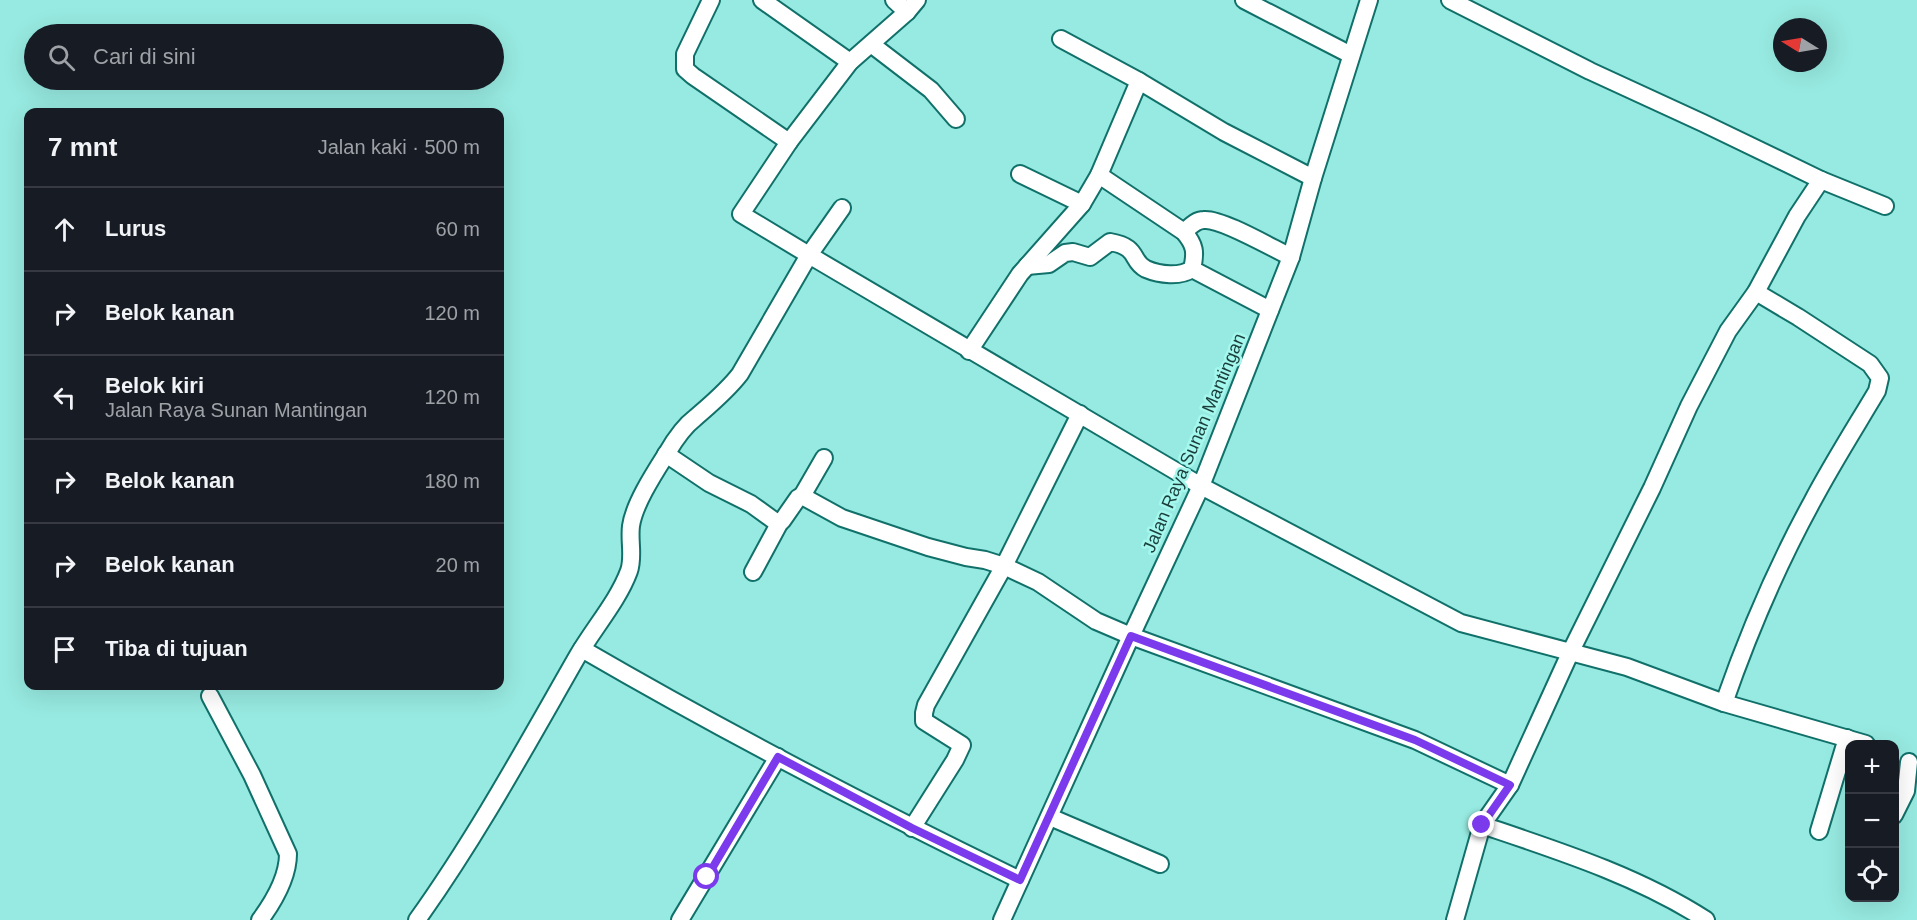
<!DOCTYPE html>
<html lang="id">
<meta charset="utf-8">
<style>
body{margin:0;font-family:Helvetica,sans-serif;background:#242831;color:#f1f3f6}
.controls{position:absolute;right:18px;bottom:18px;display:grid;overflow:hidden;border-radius:12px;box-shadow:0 6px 24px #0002}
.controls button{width:54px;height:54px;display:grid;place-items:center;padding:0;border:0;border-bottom:2px solid #363941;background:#171b24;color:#f1f3f6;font:30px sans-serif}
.compass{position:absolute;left:1773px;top:18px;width:54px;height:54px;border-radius:50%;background:#171b24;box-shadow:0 6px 24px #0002;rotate:281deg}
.stop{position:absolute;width:18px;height:18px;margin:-14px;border:4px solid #7c3aed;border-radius:50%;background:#fff}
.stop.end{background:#7c3aed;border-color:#fff;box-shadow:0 2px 6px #0008}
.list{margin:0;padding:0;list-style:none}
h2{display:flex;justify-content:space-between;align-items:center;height:78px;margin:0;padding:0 24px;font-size:26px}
h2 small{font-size:20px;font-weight:400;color:#9ea1a6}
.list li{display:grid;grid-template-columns:39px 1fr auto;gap:18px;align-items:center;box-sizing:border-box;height:84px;padding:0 24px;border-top:2px solid #363941}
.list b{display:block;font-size:22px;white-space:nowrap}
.list p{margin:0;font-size:20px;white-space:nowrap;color:#9ea1a6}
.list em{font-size:20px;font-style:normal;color:#9ea1a6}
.icon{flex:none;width:33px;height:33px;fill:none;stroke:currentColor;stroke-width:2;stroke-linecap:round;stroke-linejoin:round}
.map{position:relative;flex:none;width:1917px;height:920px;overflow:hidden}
.search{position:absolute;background:#171b24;box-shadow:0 6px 24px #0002;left:24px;top:24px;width:480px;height:66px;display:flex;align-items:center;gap:15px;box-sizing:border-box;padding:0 21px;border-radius:33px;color:#9ea1a6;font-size:22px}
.panel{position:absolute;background:#171b24;box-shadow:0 6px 24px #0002;left:24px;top:108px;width:480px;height:582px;border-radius:12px}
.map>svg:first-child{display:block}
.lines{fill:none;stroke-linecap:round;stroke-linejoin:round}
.minor-casing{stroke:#11716a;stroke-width:20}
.minor{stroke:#fff;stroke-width:16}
.route{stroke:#7c3aed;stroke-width:8}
.labels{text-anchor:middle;stroke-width:5;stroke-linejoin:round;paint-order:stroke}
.street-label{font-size:18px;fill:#1b3e3b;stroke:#a4f8ee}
</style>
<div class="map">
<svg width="1917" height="920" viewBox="0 0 1917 920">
<rect width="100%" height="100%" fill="#97eae1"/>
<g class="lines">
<defs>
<g id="minor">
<path d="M711 0 685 54V69L693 76 789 142"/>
<path d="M762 0 850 62"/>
<path d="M894 0 907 12"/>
<path d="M1244 0 1351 55"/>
<path d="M1450 0 1590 71 1703 123 1821 180 1885 206"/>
<path d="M1061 39 1139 81 1224 132 1313 178"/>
<path d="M871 44 931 90 956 119"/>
<path d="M1020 174 1082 204"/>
<path d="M1099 175 1184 232C1195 245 1196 252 1192 269L1270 310"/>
<path d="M842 208 809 255 741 214 789 142 850 62 907 12 917 0"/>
<path d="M1184 232C1190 227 1195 220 1204 220 1221 218 1272 248 1291 257"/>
<path d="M1027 266 1049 264 1065 253 1073 252 1090 257 1110 242C1140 247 1130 261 1146 269 1160 275 1180 277 1192 269"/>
<path d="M969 351 1020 274 1082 204 1099 175 1139 81"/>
<path d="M666 454 709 483 751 504 776 522 782 521 798 498 802 496 842 518 928 547 966 557 985 560 1004 566 1080 414"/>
<path d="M802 496 824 458"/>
<path d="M753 572 780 522"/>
<path d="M582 649C725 732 871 808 1020 880"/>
<path d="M210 696 252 775 288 854C288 878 274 901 260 920"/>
<path d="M1724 703C1748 634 1777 566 1812 502 1832 464 1855 428 1877 391L1880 378 1870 364 1798 317 1756 292"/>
<path d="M1894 815 1906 791 1909 762"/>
<path d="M1050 817 1160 864"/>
<path d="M1482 825C1559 851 1638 876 1706 920"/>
<path d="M912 828 955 760 962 745 924 721V713L926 705 1004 566 1038 582 1096 621 1131 636 1415 740 1510 785"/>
<path d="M1819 831 1847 738"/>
<path d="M417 920C477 836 526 746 577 657 593 629 618 601 629 571 634 557 629 541 631 526 634 504 655 472 667 453 674 441 683 427 695 418 711 404 727 391 740 374L809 255 1201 486 1461 623 1627 667 1724 703 1866 744"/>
<path d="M680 920 778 757"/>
<path d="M1002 920 1131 636 1201 486 1291 257 1313 178 1369 0"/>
<path d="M1455 920 1482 825 1510 785 1571 651 1652 488 1689 406 1728 331 1756 292 1797 216 1821 180"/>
</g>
</defs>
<!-- minor casing -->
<use href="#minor" class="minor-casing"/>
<!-- minor -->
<use href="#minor" class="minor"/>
</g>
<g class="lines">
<!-- route -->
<path class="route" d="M707 877 778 757 912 828 1020 880 1131 636 1415 740 1510 785 1482 825"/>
</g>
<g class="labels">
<!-- street labels -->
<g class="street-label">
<text transform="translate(1194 443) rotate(-67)" y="6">Jalan Raya Sunan Mantingan</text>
</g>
</g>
</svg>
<div class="controls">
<button>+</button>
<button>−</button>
<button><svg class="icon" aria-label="locate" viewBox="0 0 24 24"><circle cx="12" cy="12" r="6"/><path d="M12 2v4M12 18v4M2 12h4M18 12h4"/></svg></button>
</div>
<svg class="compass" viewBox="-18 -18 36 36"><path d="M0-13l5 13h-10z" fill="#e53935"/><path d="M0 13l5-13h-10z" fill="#9ea1a6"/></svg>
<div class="stop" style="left:707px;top:877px"></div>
<div class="stop end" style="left:1482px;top:825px"></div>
<div class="search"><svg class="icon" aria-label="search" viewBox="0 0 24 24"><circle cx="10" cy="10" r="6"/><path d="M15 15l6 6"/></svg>Cari di sini</div>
<section class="panel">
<h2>7 mnt<small>Jalan kaki · 500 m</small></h2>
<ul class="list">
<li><svg class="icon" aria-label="ahead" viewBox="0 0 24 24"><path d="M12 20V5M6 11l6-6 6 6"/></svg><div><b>Lurus</b></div><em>60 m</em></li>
<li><svg class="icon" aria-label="right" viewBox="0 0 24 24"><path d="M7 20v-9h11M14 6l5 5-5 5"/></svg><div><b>Belok kanan</b></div><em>120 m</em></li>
<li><svg class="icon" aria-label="left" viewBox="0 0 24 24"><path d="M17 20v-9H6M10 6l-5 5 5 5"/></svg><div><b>Belok kiri</b><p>Jalan Raya Sunan Mantingan</p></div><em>120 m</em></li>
<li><svg class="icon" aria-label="right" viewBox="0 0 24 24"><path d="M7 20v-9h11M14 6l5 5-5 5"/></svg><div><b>Belok kanan</b></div><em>180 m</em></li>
<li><svg class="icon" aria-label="right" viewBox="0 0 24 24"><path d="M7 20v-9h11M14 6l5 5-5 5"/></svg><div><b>Belok kanan</b></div><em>20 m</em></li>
<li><svg class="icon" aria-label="arrive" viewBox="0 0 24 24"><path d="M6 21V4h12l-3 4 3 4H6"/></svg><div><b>Tiba di tujuan</b></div></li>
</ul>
</section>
</div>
